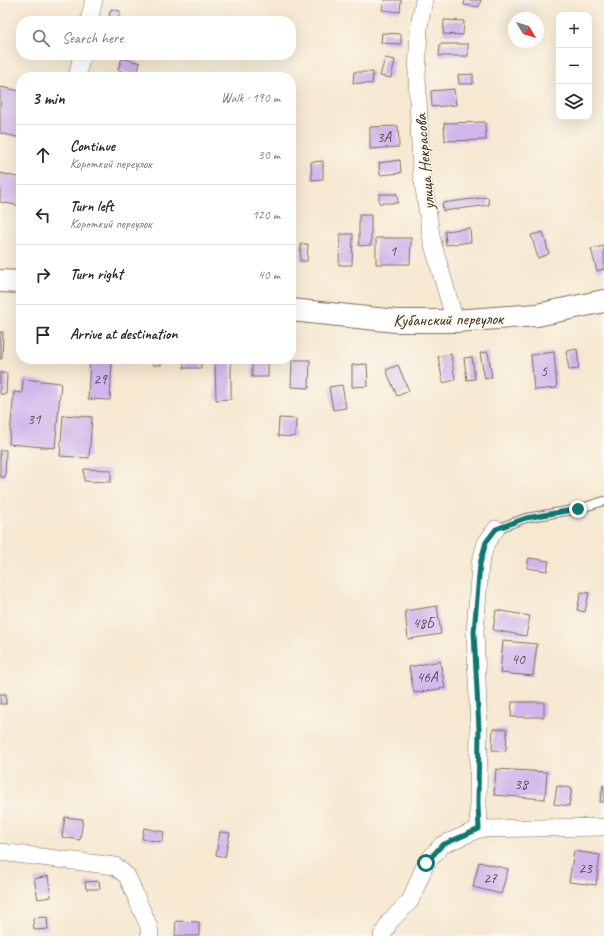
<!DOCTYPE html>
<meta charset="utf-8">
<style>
body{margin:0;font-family:Caveat,sans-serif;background:#f2f2f3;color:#2b2b33}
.controls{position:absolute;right:12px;top:12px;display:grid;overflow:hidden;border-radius:8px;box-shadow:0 4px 16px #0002}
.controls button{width:36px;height:36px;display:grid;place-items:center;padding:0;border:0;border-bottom:1px solid #e1e1e2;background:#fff;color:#2b2b33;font:20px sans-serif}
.compass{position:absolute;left:508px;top:12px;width:36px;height:36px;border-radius:50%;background:#fff;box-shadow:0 4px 16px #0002;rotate:128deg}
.stop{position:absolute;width:12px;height:12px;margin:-9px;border:3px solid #0f766e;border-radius:50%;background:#fff}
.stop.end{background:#0f766e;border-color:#fff;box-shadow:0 1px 4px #0008}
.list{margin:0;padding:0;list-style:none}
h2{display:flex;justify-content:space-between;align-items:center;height:52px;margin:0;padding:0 16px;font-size:17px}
h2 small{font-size:13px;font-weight:400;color:#7c7c81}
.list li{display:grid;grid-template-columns:26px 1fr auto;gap:12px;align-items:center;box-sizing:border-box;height:60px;padding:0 16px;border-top:1px solid #e1e1e2}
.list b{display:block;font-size:15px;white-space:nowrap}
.list p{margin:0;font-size:13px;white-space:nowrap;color:#7c7c81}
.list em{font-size:13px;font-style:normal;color:#7c7c81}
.icon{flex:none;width:22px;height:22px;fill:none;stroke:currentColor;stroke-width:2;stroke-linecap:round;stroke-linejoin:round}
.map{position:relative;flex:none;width:604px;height:936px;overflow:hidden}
.search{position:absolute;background:#fff;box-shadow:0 4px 16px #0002;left:16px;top:16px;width:280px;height:44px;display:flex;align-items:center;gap:10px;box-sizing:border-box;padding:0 14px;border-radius:16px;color:#7c7c81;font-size:15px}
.panel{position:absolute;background:#fff;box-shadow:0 4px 16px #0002;left:16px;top:72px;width:280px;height:292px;border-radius:16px}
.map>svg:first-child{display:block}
.building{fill:#d0b6ec}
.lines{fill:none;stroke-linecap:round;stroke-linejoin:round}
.lane-casing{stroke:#7c6c5d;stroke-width:10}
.street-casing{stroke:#7c6c5d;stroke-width:18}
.secondary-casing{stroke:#7c6c5d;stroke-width:24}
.lane{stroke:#fff;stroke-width:8}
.street{stroke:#fff;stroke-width:17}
.secondary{stroke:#fff;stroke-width:22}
.route{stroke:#0f766e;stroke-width:5}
.labels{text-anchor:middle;stroke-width:3;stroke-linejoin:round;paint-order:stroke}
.number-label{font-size:15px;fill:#604d52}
.street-label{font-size:17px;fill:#3b2a1e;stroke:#fbf7ec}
</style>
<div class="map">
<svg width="604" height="936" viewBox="0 0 604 936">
<rect width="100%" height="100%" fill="#fbf7ec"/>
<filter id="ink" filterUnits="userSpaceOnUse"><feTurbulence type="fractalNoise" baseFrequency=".025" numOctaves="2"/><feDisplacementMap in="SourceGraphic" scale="8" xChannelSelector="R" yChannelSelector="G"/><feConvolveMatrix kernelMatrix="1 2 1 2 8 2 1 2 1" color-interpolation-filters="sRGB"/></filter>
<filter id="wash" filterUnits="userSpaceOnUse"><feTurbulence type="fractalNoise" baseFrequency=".012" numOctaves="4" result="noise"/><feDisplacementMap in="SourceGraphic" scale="16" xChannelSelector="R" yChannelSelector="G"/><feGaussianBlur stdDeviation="0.9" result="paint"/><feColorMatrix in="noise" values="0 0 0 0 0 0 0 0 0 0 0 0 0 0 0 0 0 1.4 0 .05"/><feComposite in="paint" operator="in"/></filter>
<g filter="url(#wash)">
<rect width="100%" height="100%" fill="#f6e8d1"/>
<g id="blocks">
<!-- building -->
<g class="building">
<path d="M384 0H401L400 12 382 10Z"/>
<path d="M465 0H481L479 7 464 5Z"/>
<path d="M111 9 120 11 118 21H108Z"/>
<path d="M444 20 464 21 463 35 443 34Z"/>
<path d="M382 33 401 34V44L381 43Z"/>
<path d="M440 44H468V56H439Z"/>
<path d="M122 58 140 63 137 76 118 70Z"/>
<path d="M385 58 395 60 391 78 380 76Z"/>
<path d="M354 72H373L372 84 353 83Z"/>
<path d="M473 74V84H459L458 75Z"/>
<path d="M0 87 21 91V138L0 133Z"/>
<path d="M454 89 456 105 432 107 431 91Z"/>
<path d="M485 122 486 140 445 141 444 123Z"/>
<path d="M398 126 399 147 370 149V127Z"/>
<path d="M400 160 401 173 380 175 379 163Z"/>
<path d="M323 161V179L312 180 311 162Z"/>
<path d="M0 173 21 178V206L0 202Z"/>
<path d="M379 194H397L398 203H379Z"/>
<path d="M488 197 489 205 443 211 442 203Z"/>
<path d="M359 215H371V245L359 246Z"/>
<path d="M470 228 471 242 446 245 445 231Z"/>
<path d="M543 232 549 254 538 258 531 235Z"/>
<path d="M340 234H353L352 265H339Z"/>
<path d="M376 238H411L410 264H376Z"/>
<path d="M301 244H308L307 261H300Z"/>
<path d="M604 246V269L597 271 591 249Z"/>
<path d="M0 332H3L2 359H0Z"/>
<path d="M577 349 579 369 569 370 566 351Z"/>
<path d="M488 352 492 377 485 379 480 353Z"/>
<path d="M554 352 557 388 534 390 531 355Z"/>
<path d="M451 354 455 380 443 383 438 357Z"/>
<path d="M472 357 475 379 467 380 464 358Z"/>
<path d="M90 359H112L110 400 88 399Z"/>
<path d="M123 359H140V363L123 362Z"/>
<rect x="153" y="359" width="8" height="6"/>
<rect x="184" y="359" width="17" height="9"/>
<path d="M215 359H231V399L216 400Z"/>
<rect x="252" y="359" width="16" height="18"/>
<path d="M292 360H310L309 388 291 387Z"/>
<path d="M367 364 368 386 352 387V365Z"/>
<path d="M398 365 409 391 397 396 386 370Z"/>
<path d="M0 373H7L6 394H0Z"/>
<path d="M23 379 61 383 55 448 9 444 14 392 22 393Z"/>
<path d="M342 385 346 408 333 410 329 387Z"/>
<path d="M63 415 92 417 89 458 60 456Z"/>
<path d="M279 418 296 419 295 437 278 436Z"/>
<path d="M0 450H6L5 477H0Z"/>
<path d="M84 469 111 470V482L84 481Z"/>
<path d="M529 558 549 561 547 571 527 568Z"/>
<path d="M581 592 589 593 585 612 577 610Z"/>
<path d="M437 606 441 634 408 639 405 611Z"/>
<path d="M496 610 530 616 526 636 493 630Z"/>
<path d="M503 641 537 644 533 676 500 673Z"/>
<path d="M440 661 445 688 414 693 409 667Z"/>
<rect x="0" y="694" width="6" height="10"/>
<path d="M512 702H544V717H511Z"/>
<path d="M493 729H507L506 751 492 750Z"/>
<path d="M496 769 547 772 545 799 494 795Z"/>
<path d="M603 785H604V802H600Z"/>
<path d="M557 786 572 788 569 806 554 804Z"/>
<path d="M65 817 83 819 80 840 62 837Z"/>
<path d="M144 828 164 832 162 842 142 839Z"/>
<path d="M220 832 230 833 225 857 216 855Z"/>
<path d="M574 851 600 855 596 885 569 882Z"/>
<path d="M479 862 508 869 501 894 473 887Z"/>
<path d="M48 876 51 897 38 899 34 879Z"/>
<path d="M99 881 100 889H86L85 882Z"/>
<path d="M47 917 48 929 34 930 33 918Z"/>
<path d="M176 921 199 922V936H175Z"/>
</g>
</g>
</g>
<g filter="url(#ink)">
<use href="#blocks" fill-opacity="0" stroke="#7c6c5d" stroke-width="1"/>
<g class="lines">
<defs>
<path id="lane" d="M496 529 526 518 578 509 604 501"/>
<g id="street">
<path d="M424 0 419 27 417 76 421 169 432 241 455 321"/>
<path d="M89 21 94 0"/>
<path d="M77 77 82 55"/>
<path d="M479 829 478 804 479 729 475 632 480 564 486 543 496 529"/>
<path d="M0 852 115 866 127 876 149 927 150 936"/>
<path d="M382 936 390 921 410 901 426 863 442 845 479 829 604 827"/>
</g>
<g id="secondary">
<path d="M0 281 21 282"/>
<path d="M291 310 396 321H455L537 315 604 301"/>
</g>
</defs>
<!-- lane casing -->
<use href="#lane" class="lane-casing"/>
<!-- street casing -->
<use href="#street" class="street-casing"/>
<!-- secondary casing -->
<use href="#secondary" class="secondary-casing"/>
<!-- lane -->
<use href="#lane" class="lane"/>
<!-- street -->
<use href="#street" class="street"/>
<!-- secondary -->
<use href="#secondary" class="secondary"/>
</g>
</g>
<g class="lines" filter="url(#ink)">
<!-- route -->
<path class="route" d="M426 863 442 845 479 829 478 804 479 729 474 632 480 564 486 542 496 529 526 518 578 509"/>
</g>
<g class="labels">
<!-- number labels -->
<g class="number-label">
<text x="384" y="142">3А</text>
<text x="393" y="256">1</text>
<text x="544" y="376">5</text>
<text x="100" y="384">29</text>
<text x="34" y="424">31</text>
<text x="423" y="628">48Б</text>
<text x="518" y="664">40</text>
<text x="427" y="682">46А</text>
<text x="521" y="789">38</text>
<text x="585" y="873">23</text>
<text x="490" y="883">27</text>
</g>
<!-- street labels -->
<g class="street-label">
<text transform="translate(424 162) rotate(-95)" y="6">улица Некрасова</text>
<text transform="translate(448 319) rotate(-1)" y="6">Кубанский переулок</text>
</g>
</g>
</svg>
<div class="controls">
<button>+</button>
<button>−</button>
<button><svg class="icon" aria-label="layers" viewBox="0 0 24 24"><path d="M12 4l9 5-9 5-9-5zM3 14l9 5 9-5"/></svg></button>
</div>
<svg class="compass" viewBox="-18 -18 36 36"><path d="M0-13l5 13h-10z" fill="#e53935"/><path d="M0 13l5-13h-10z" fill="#7c7c81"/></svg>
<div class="stop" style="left:426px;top:863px"></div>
<div class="stop end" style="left:578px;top:509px"></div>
<div class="search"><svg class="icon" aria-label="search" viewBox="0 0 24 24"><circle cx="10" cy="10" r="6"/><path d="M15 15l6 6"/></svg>Search here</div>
<section class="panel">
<h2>3 min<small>Walk · 190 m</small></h2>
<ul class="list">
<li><svg class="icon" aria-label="ahead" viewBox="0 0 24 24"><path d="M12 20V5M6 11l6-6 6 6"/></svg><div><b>Continue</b><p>Короткий переулок</p></div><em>30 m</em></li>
<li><svg class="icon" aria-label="left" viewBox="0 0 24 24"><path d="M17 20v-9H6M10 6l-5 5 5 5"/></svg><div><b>Turn left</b><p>Короткий переулок</p></div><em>120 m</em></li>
<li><svg class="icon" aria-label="right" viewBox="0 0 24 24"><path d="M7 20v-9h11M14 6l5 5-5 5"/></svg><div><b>Turn right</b></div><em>40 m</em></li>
<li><svg class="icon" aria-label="arrive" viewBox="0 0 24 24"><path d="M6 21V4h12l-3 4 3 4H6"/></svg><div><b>Arrive at destination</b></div></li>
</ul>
</section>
</div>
